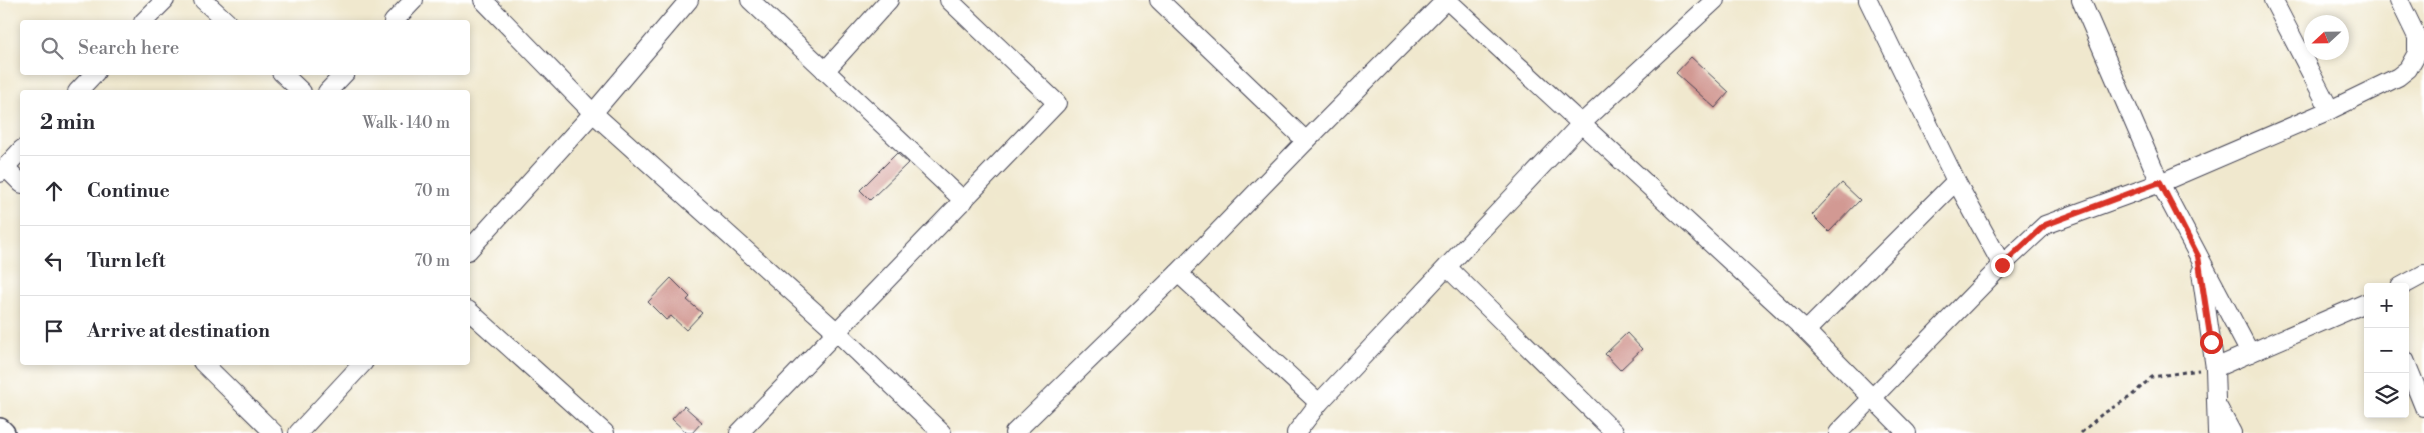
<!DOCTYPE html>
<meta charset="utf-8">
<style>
body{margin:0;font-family:"Libre Bodoni",serif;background:#f2f2f3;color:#2b2b33}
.controls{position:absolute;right:15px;bottom:15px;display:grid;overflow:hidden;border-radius:5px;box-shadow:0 2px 8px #0003}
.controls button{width:45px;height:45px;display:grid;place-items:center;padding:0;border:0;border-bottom:1px solid #e1e1e2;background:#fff;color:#2b2b33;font:25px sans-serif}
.compass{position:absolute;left:2304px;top:15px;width:45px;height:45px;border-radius:50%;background:#fff;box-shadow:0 2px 8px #0003;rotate:248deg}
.stop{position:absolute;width:15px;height:15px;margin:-11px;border:4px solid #d93025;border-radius:50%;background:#fff}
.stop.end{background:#d93025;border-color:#fff;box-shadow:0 1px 5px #0008}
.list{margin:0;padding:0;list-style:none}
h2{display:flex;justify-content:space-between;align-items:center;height:65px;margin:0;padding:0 20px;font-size:21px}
h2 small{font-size:16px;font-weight:400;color:#7c7c81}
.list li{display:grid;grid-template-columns:32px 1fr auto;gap:15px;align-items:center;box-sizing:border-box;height:70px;padding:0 20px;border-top:1px solid #e1e1e2}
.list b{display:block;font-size:19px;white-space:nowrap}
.list em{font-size:16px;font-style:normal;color:#7c7c81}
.icon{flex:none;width:28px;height:28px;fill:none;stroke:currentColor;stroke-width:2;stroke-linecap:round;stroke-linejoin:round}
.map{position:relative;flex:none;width:2424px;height:433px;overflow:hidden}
.search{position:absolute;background:#fff;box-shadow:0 2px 8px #0003;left:20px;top:20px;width:450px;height:55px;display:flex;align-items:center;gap:12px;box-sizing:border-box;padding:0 18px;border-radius:5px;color:#7c7c81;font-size:19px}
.panel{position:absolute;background:#fff;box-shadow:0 2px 8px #0003;left:20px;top:90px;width:450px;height:275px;border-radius:5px}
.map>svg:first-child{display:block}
.building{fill:#d29993}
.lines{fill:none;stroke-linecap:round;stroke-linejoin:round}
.minor-casing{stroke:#414051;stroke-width:20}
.tertiary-casing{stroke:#414051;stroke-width:24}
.path{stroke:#414051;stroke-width:3;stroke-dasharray:4 4;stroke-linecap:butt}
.minor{stroke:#fff;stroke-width:18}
.tertiary{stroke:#fff;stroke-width:21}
.route{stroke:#d93025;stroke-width:6}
</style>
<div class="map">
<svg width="2424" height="433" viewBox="0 0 2424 433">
<rect width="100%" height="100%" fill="#fff"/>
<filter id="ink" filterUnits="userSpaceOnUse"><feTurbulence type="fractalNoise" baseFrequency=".02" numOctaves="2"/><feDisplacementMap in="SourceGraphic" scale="10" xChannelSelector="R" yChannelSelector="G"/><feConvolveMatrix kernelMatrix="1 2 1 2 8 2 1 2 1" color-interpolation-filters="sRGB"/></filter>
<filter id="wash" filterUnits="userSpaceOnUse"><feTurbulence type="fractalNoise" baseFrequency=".0096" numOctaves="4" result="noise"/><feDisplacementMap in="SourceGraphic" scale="20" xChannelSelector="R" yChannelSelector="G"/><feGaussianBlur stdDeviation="1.12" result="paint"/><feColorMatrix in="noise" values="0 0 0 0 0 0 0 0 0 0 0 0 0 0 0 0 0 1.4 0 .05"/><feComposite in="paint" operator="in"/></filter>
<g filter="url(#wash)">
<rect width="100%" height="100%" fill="#f0e8ce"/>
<g id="blocks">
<!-- building -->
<g class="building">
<path d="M1691 57 1729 92 1715 108 1676 73Z"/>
<path d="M897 153 908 163 870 200 860 190Z"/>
<path d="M1842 183 1860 200 1829 232 1812 215Z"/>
<path d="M671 278 690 297 687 300 702 313 686 330 671 316 666 320 648 302Z"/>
<path d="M1627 333 1642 349 1620 370 1605 354Z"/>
<path d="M684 406 702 422 692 433H687L672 419Z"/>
</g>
</g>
</g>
<g filter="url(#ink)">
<use href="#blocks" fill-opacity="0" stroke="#414051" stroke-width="1"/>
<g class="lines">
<defs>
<g id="minor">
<path d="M203 0 227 22"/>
<path d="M483 0 593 113 837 332 942 433"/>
<path d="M750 0 964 201"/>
<path d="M1159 0 1306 141"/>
<path d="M1447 0 1806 331 1907 433"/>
<path d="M1868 0 1956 181 2002 265"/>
<path d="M2081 0 2160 183 2250 353"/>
<path d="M2273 0 2330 110"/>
<path d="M143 22 165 0"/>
<path d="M393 22 414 0"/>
<path d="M825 71 889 0"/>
<path d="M281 72 302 92"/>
<path d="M77 92 96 72"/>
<path d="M327 92 346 72"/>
<path d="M5 167 22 184"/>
<path d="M0 173 22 149"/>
<path d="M468 251 593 113 689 0"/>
<path d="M1447 267 1615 433"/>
<path d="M2201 272 2215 368 2217 433"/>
<path d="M1178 273 1319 403"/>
<path d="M2400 287 2424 274"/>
<path d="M468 310 605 433"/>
<path d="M1806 331 1956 181"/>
<path d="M2405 360 2424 407"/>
<path d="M202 362 274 433"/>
<path d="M2215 368 2368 302"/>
<path d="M2218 407 2232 433"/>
<path d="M298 433 364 362"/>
<path d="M739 433 1057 103 949 0"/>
<path d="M1014 433 1178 273 1306 141 1446 0"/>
<path d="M1296 433 1319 403 1582 123 1715 0"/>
<path d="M1838 433 2002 265 2045 225 2160 183 2330 110 2398 77 2408 69 2417 53V37L2399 0"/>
</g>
<path id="tertiary" d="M0 429 4 433"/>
</defs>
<!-- minor casing -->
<use href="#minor" class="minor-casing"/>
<!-- tertiary casing -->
<use href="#tertiary" class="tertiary-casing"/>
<!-- path -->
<path class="path" d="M2081 433 2101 415 2130 397 2152 377 2199 370"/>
<!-- minor -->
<use href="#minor" class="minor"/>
<!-- tertiary -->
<use href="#tertiary" class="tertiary"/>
</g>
</g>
<g class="lines" filter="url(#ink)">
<!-- route -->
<path class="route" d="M2002 265 2045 225 2160 182 2198 256 2211 342"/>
</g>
</svg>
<div class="controls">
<button>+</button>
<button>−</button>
<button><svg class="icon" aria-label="layers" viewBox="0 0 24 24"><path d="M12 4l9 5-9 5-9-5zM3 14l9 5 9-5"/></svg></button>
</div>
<svg class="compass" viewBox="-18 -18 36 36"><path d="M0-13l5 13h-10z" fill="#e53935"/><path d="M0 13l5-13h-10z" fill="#7c7c81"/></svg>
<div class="stop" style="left:2211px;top:342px"></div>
<div class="stop end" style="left:2002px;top:265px"></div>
<div class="search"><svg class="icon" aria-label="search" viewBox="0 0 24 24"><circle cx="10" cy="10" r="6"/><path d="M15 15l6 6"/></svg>Search here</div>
<section class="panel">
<h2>2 min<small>Walk · 140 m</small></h2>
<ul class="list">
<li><svg class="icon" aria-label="ahead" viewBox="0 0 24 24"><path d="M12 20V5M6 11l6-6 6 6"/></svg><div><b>Continue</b></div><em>70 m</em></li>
<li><svg class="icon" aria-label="left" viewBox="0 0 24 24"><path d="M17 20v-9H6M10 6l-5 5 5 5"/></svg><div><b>Turn left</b></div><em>70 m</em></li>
<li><svg class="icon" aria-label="arrive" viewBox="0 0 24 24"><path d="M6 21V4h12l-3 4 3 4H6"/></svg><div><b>Arrive at destination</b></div></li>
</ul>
</section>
</div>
